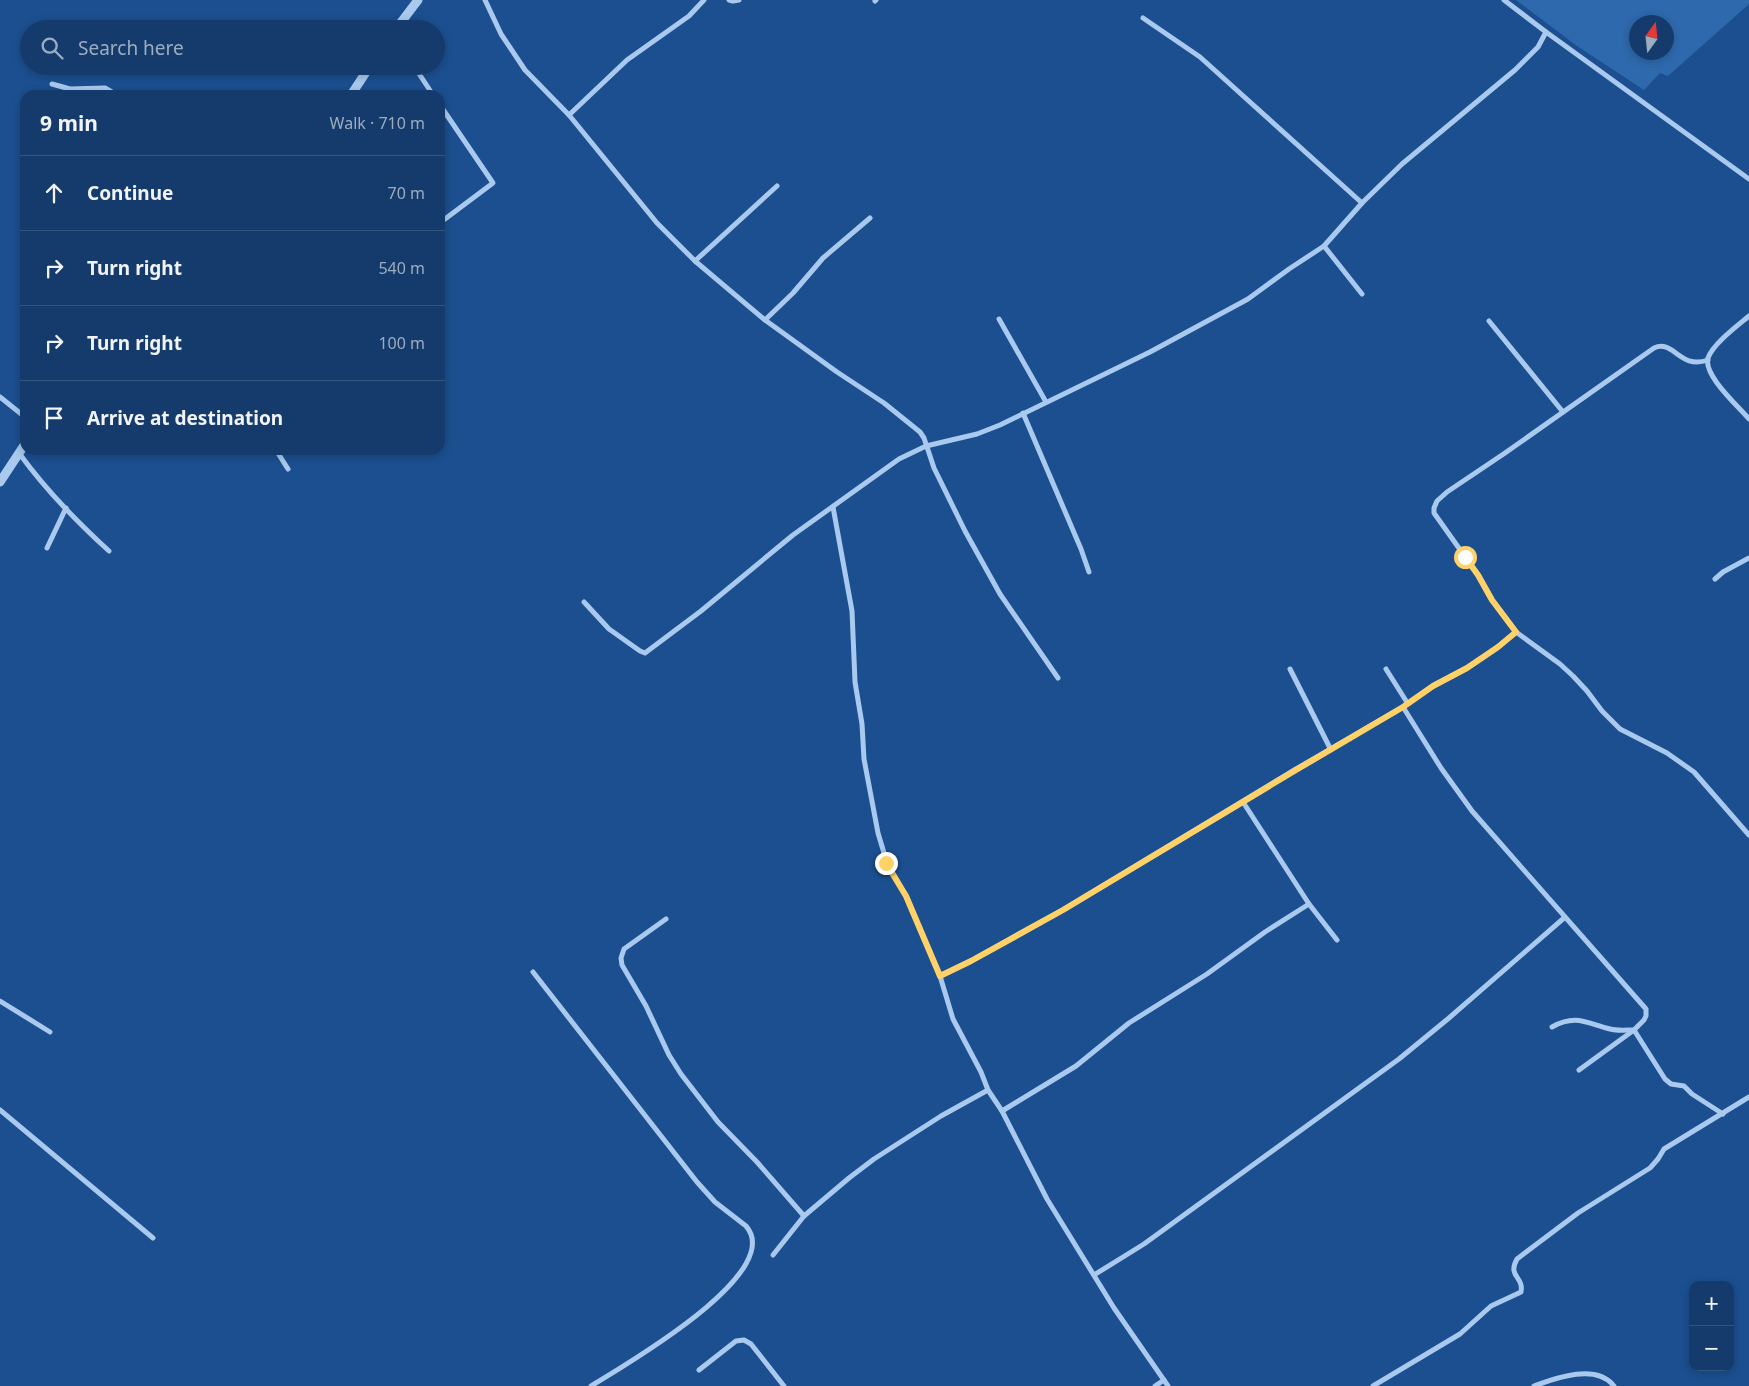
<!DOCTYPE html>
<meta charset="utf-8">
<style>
body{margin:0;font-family:"Noto Sans",sans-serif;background:#214673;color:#f1f3f6}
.controls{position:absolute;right:15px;bottom:15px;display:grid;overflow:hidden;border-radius:10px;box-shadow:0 2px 8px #0003}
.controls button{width:45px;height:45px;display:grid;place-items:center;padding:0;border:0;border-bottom:1px solid #33557e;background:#143b6b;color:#f1f3f6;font:25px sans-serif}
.compass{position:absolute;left:1629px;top:15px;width:45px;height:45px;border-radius:50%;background:#143b6b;box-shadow:0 2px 8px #0003;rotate:15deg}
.stop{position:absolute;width:15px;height:15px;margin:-11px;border:4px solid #ffd166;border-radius:50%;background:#fff}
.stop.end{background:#ffd166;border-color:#fff;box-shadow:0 1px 5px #0008}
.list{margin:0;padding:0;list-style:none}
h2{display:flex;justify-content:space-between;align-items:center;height:65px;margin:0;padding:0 20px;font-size:21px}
h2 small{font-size:16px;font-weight:400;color:#9dadc1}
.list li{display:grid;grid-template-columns:32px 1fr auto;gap:15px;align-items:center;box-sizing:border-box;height:75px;padding:0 20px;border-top:1px solid #33557e}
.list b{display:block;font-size:19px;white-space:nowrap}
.list em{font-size:16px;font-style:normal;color:#9dadc1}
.icon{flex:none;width:28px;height:28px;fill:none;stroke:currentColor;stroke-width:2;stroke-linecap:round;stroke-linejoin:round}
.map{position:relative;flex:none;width:1749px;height:1386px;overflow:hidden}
.search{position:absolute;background:#143b6b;box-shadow:0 2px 8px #0003;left:20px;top:20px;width:425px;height:55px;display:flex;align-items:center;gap:12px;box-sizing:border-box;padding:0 18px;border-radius:28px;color:#9dadc1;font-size:19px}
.panel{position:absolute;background:#143b6b;box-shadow:0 2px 8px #0003;left:20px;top:90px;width:425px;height:365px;border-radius:15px}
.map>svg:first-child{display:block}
.green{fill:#2e69ad;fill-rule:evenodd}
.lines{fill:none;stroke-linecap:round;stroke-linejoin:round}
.minor{stroke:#a9c9ee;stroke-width:5}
.tertiary{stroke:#a9c9ee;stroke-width:9}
.route{stroke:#ffd166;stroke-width:6}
</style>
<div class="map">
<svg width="1749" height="1386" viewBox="0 0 1749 1386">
<rect width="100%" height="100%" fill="#1b4f8f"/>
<!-- green -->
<path class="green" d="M1516 0H1749V4L1668 76 1660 73 1644 90 1577 46ZM1636 22H1666V52H1636Z"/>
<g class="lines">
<!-- minor -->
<g class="minor">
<path d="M485 0 501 34 525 70 569 115 657 223 695 261 765 320 837 372 884 403 920 432 924 438 934 468 965 531 1000 594 1058 678"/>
<path d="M729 0 733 1 739 0"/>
<path d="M1504 0 1546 32 1749 179"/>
<path d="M875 1 876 0"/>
<path d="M1143 18 1200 57 1362 203"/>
<path d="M414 66 433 95"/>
<path d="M52 84 70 89 105 88 117 95"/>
<path d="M440 105 493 183 445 219"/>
<path d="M569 115 627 60 689 16 704 0"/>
<path d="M1324 246 1362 294"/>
<path d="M695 261 777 186"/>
<path d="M1749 316C1737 326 1713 344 1708 358 1703 375 1738 406 1749 419"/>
<path d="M999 319 1046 402"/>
<path d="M765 320 793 293 823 258 870 218"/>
<path d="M1489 321 1563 412"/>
<path d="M1708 360C1679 370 1674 339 1654 348L1505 453 1447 492 1437 501 1434 508V513L1478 575 1492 600 1516 632 1560 664 1573 676 1587 691 1602 711 1620 729 1667 753 1694 772 1749 835"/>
<path d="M0 397 25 417"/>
<path d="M1023 413 1081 549 1089 572"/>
<path d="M276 450 288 469"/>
<path d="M19 453C45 489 76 521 109 551"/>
<path d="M833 507 852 611 855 682 862 724 864 759 878 833 887 863 906 896 940 976 953 1019 981 1072 988 1090 1002 1111 1047 1199 1114 1308 1168 1386"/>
<path d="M47 548 66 508"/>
<path d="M1715 579 1723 572 1749 558"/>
<path d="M584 602 609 629 640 651 645 653 701 611 793 535 899 459 926 446 977 434 1000 425 1150 352 1248 299 1289 269 1324 246 1362 203 1402 164 1515 70 1538 47 1546 32"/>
<path d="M1290 669 1331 750"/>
<path d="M1386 669 1408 704"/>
<path d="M1403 707 1441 768 1472 811 1646 1009V1016L1644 1020 1634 1030 1579 1070"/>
<path d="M1243 802 1309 904 1337 940"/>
<path d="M666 919 624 949 621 958 622 965 646 1006 669 1055 681 1074 718 1122 757 1162 804 1216"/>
<path d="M533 972 697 1182 715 1202 746 1226C787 1273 621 1367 591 1386"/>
<path d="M940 976 971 961 1063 910 1296 769 1403 707 1433 686 1467 668 1498 647 1516 632"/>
<path d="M0 1001 50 1032"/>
<path d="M1552 1027C1576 1014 1586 1023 1610 1029 1617 1031 1626 1030 1634 1030"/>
<path d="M1634 1030 1665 1079 1671 1084 1684 1086 1692 1094 1723 1114"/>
<path d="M0 1110 153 1238"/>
<path d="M1002 1111 1076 1066 1129 1023 1207 974 1265 932 1309 904"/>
<path d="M773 1255 804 1216 849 1178 874 1159 941 1116 988 1090"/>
<path d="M1094 1275 1144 1244 1399 1059 1449 1018 1564 918"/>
<path d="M699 1370 736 1341 744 1340 751 1344 784 1386"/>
<path d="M1155 1386 1164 1380"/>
<path d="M1373 1386 1460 1334 1491 1306 1521 1292C1524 1276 1507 1277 1517 1259L1578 1213 1650 1168 1658 1159 1664 1149 1749 1097"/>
<path d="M1534 1386C1556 1378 1596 1363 1614 1386"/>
</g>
<!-- tertiary -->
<g class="tertiary">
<path d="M396 29 418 0"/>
<path d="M351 95 370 66"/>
<path d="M0 482 25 444"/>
</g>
</g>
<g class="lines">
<!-- route -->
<path class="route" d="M886 863 906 896 940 976 971 961 1063 910 1296 770 1403 707 1433 686 1467 668 1498 647 1516 632 1492 600 1478 575 1465 557"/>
</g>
</svg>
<div class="controls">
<button>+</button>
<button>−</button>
</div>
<svg class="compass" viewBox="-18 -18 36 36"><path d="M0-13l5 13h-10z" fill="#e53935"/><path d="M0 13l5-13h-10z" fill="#9dadc1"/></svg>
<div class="stop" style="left:1465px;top:557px"></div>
<div class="stop end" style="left:886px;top:863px"></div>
<div class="search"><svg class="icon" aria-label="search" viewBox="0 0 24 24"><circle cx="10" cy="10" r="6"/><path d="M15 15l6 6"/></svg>Search here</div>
<section class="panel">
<h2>9 min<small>Walk · 710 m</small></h2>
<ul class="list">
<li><svg class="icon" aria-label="ahead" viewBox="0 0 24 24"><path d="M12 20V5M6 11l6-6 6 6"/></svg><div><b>Continue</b></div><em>70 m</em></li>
<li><svg class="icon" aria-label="right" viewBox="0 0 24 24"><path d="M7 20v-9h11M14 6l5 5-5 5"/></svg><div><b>Turn right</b></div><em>540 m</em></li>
<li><svg class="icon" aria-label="right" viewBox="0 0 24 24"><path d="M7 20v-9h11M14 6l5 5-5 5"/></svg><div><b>Turn right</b></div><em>100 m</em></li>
<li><svg class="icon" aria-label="arrive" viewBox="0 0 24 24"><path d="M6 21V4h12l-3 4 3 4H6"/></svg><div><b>Arrive at destination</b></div></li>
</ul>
</section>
</div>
